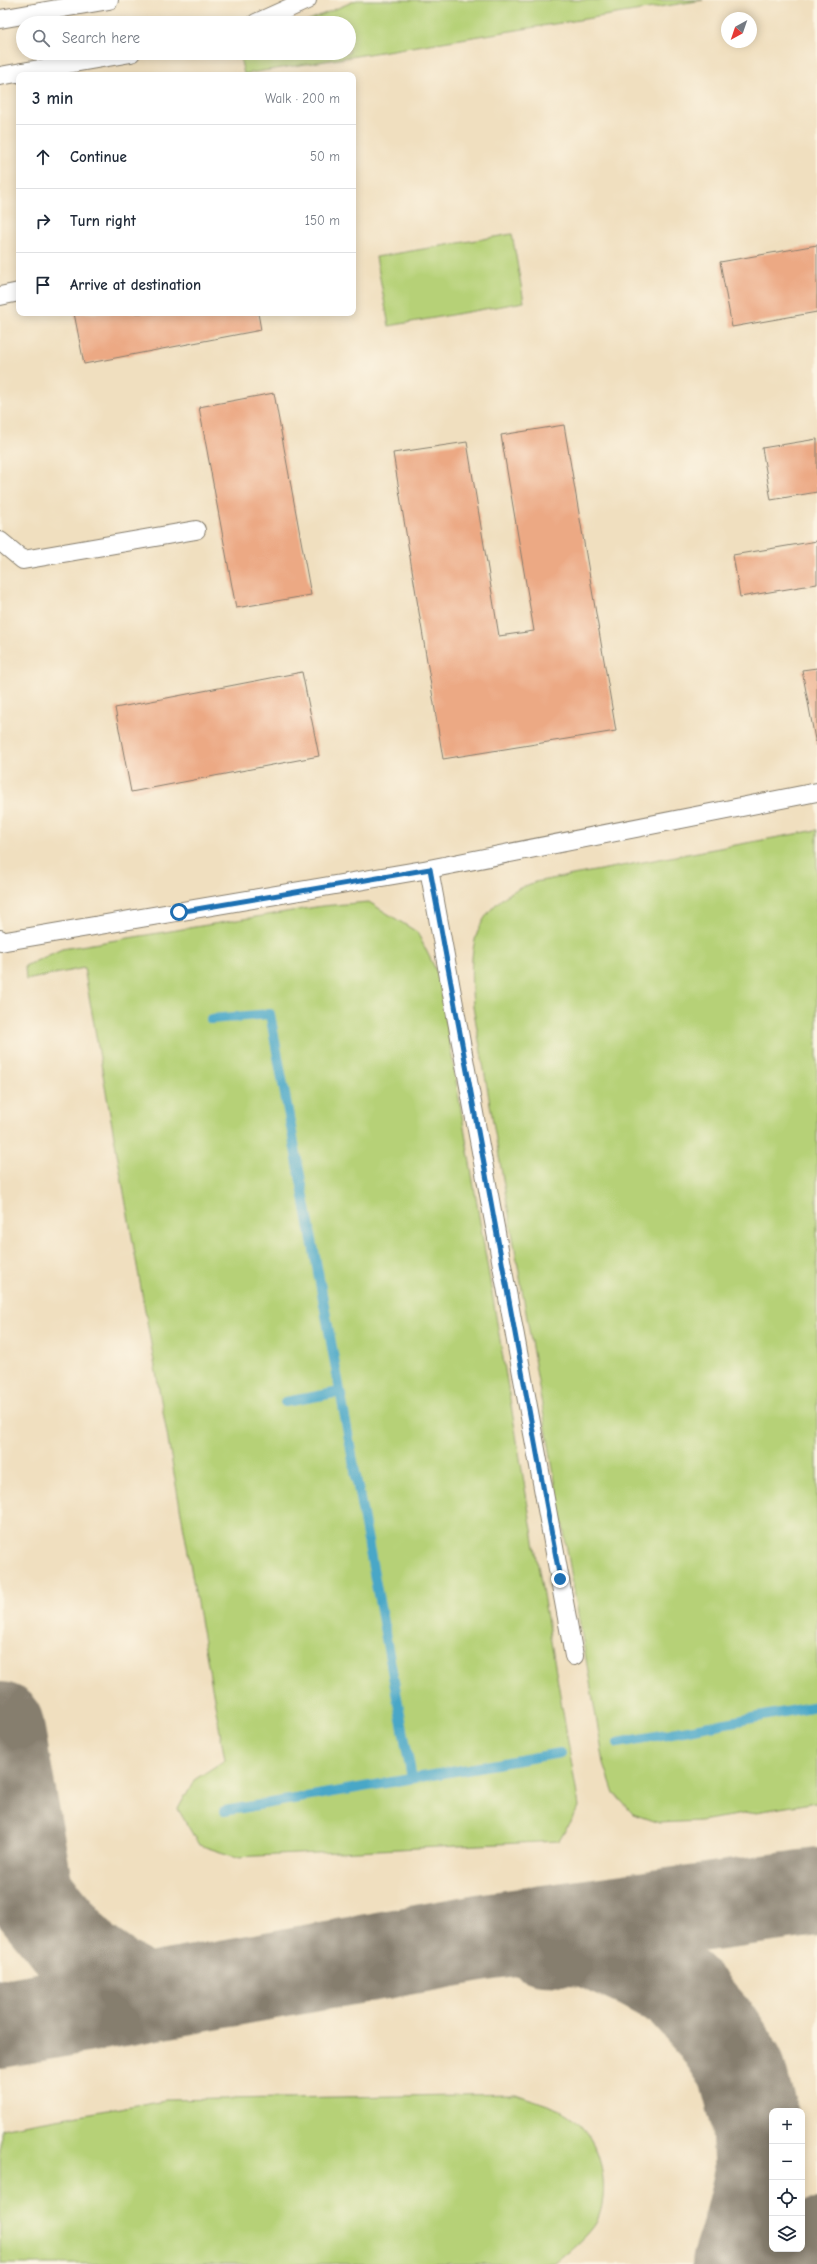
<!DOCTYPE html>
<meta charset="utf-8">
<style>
body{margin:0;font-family:"Comic Neue",sans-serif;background:#f2f2f3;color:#1f2937}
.controls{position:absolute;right:12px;bottom:12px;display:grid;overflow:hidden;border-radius:8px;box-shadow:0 2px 10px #0003}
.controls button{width:36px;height:36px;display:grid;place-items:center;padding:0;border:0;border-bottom:1px solid #e0e1e3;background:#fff;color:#1f2937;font:20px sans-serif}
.compass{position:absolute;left:721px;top:12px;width:36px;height:36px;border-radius:50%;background:#fff;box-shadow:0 2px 10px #0003;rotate:220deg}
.stop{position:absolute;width:12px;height:12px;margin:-9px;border:3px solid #1f6fb2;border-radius:50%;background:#fff}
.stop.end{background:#1f6fb2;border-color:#fff;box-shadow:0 1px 4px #0008}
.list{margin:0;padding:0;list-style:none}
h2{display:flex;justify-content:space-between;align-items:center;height:52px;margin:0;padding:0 16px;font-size:17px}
h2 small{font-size:13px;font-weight:400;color:#747a83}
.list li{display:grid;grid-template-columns:26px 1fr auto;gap:12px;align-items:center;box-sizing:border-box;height:64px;padding:0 16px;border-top:1px solid #e0e1e3}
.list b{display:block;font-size:15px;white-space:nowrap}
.list em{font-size:13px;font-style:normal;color:#747a83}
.icon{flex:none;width:22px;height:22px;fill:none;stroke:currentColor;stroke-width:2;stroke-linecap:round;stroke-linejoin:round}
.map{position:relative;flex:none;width:817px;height:2264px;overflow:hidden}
.search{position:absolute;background:#fff;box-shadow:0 2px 10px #0003;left:16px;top:16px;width:340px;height:44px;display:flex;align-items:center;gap:10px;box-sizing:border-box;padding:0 14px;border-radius:22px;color:#747a83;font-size:15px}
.panel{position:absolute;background:#fff;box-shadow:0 2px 10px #0003;left:16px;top:72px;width:340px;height:244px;border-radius:8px}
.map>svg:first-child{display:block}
.green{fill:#b6d177;stroke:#69764a}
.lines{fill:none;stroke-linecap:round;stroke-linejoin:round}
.stream{stroke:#48a7c7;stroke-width:10}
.taxiway{stroke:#867e6e;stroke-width:88}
.building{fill:#eca984}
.service-casing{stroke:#867e6e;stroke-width:20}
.service{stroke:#fff;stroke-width:18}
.route{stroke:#1f6fb2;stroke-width:5}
</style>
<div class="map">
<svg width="817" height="2264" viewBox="0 0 817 2264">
<rect width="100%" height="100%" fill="#fcf5e5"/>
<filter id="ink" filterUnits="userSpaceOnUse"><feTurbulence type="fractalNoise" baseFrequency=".025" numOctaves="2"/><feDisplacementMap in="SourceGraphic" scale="8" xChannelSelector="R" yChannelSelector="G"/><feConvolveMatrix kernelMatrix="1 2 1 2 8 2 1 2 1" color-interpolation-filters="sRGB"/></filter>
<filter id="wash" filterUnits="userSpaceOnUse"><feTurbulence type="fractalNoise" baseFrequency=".012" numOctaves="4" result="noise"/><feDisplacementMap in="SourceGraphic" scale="16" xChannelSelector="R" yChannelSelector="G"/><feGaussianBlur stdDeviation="0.9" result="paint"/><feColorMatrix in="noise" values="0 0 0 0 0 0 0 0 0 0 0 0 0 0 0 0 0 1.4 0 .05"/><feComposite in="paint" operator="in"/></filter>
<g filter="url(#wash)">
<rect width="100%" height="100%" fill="#f0dfbf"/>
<!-- green -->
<g class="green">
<path d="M357 0H703L244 74 239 53H349V23H302Z"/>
<path d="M512 234 524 302 389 326 376 257Z"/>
<path d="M817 830V1802L700 1821 659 1823 633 1814 614 1793 604 1763 473 1006C470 962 467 924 507 895 515 889 526 886 535 882Z"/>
<path d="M369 902 417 932 438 974 579 1807 559 1841 236 1857 199 1845 178 1809 194 1780 225 1760 84 968 26 980 25 966 62 949 322 906Z"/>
<path d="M516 2094C531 2100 548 2104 562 2111 599 2131 613 2184 597 2221 591 2234 565 2255 554 2264H0V2129L165 2100Z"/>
</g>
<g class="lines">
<!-- stream -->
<g class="stream">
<path d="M211 1019 270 1014 412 1778"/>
<path d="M285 1402 340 1392"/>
<path d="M618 1743 817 1706"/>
<path d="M224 1811 560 1753"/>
</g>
<!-- taxiway -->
<g class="taxiway">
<path d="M0 1726 30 1894 84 1960 140 1999"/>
<path d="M543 1941 588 1943 637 1965 679 1988 714 2027 741 2068 755 2120 758 2178 743 2239 735 2264"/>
<path d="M0 2024 485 1937 817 1892"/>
<path d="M787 2264 817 2242"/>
</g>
</g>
<g id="blocks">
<!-- building -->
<g class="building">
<path d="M817 245V312L732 327 720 262Z"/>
<path d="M74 313H258L261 330 84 364Z"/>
<path d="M274 393 311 595 236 608 199 407Z"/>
<path d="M564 425 616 731 443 759 393 453 467 442 499 636 534 631 501 435Z"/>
<path d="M817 439V492L771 500 762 448Z"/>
<path d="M817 541V584L740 597 733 555Z"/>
<path d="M817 668V745H816L802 670Z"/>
<path d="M302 672 319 756 131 792 115 708Z"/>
</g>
</g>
</g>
<g filter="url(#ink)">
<use href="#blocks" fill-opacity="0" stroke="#867e6e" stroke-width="1"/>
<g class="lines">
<defs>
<g id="service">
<path d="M0 19 109 0"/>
<path d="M256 23 307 0"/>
<path d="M23 75 22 72 131 53"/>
<path d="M0 76 22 72"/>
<path d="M0 296 19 292"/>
<path d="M0 541 23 560 196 530"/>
<path d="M429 869 574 1656"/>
<path d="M0 939 1 942 6 941 429 869 817 792"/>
</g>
</defs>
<!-- service casing -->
<use href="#service" class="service-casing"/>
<!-- service -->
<use href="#service" class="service"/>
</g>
</g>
<g class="lines" filter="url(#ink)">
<!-- route -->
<path class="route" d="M179 912 430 869 560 1579"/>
</g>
</svg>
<div class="controls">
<button>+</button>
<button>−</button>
<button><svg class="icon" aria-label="locate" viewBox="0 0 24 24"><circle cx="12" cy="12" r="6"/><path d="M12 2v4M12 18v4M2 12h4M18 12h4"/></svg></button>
<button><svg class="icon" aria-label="layers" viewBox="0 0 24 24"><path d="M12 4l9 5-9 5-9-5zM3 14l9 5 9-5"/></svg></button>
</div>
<svg class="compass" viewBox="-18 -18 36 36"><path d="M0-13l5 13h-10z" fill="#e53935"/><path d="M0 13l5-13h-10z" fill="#747a83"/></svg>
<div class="stop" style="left:179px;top:912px"></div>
<div class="stop end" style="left:560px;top:1579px"></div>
<div class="search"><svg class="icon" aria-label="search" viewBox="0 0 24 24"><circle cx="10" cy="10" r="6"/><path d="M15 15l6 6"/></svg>Search here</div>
<section class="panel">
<h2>3 min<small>Walk · 200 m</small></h2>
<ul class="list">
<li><svg class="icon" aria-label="ahead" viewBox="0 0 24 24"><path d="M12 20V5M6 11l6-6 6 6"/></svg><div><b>Continue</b></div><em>50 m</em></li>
<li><svg class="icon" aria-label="right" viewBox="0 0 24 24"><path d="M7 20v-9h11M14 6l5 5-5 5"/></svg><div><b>Turn right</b></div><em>150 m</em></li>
<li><svg class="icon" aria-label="arrive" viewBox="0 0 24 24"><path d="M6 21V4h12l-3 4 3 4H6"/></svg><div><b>Arrive at destination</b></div></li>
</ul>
</section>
</div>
